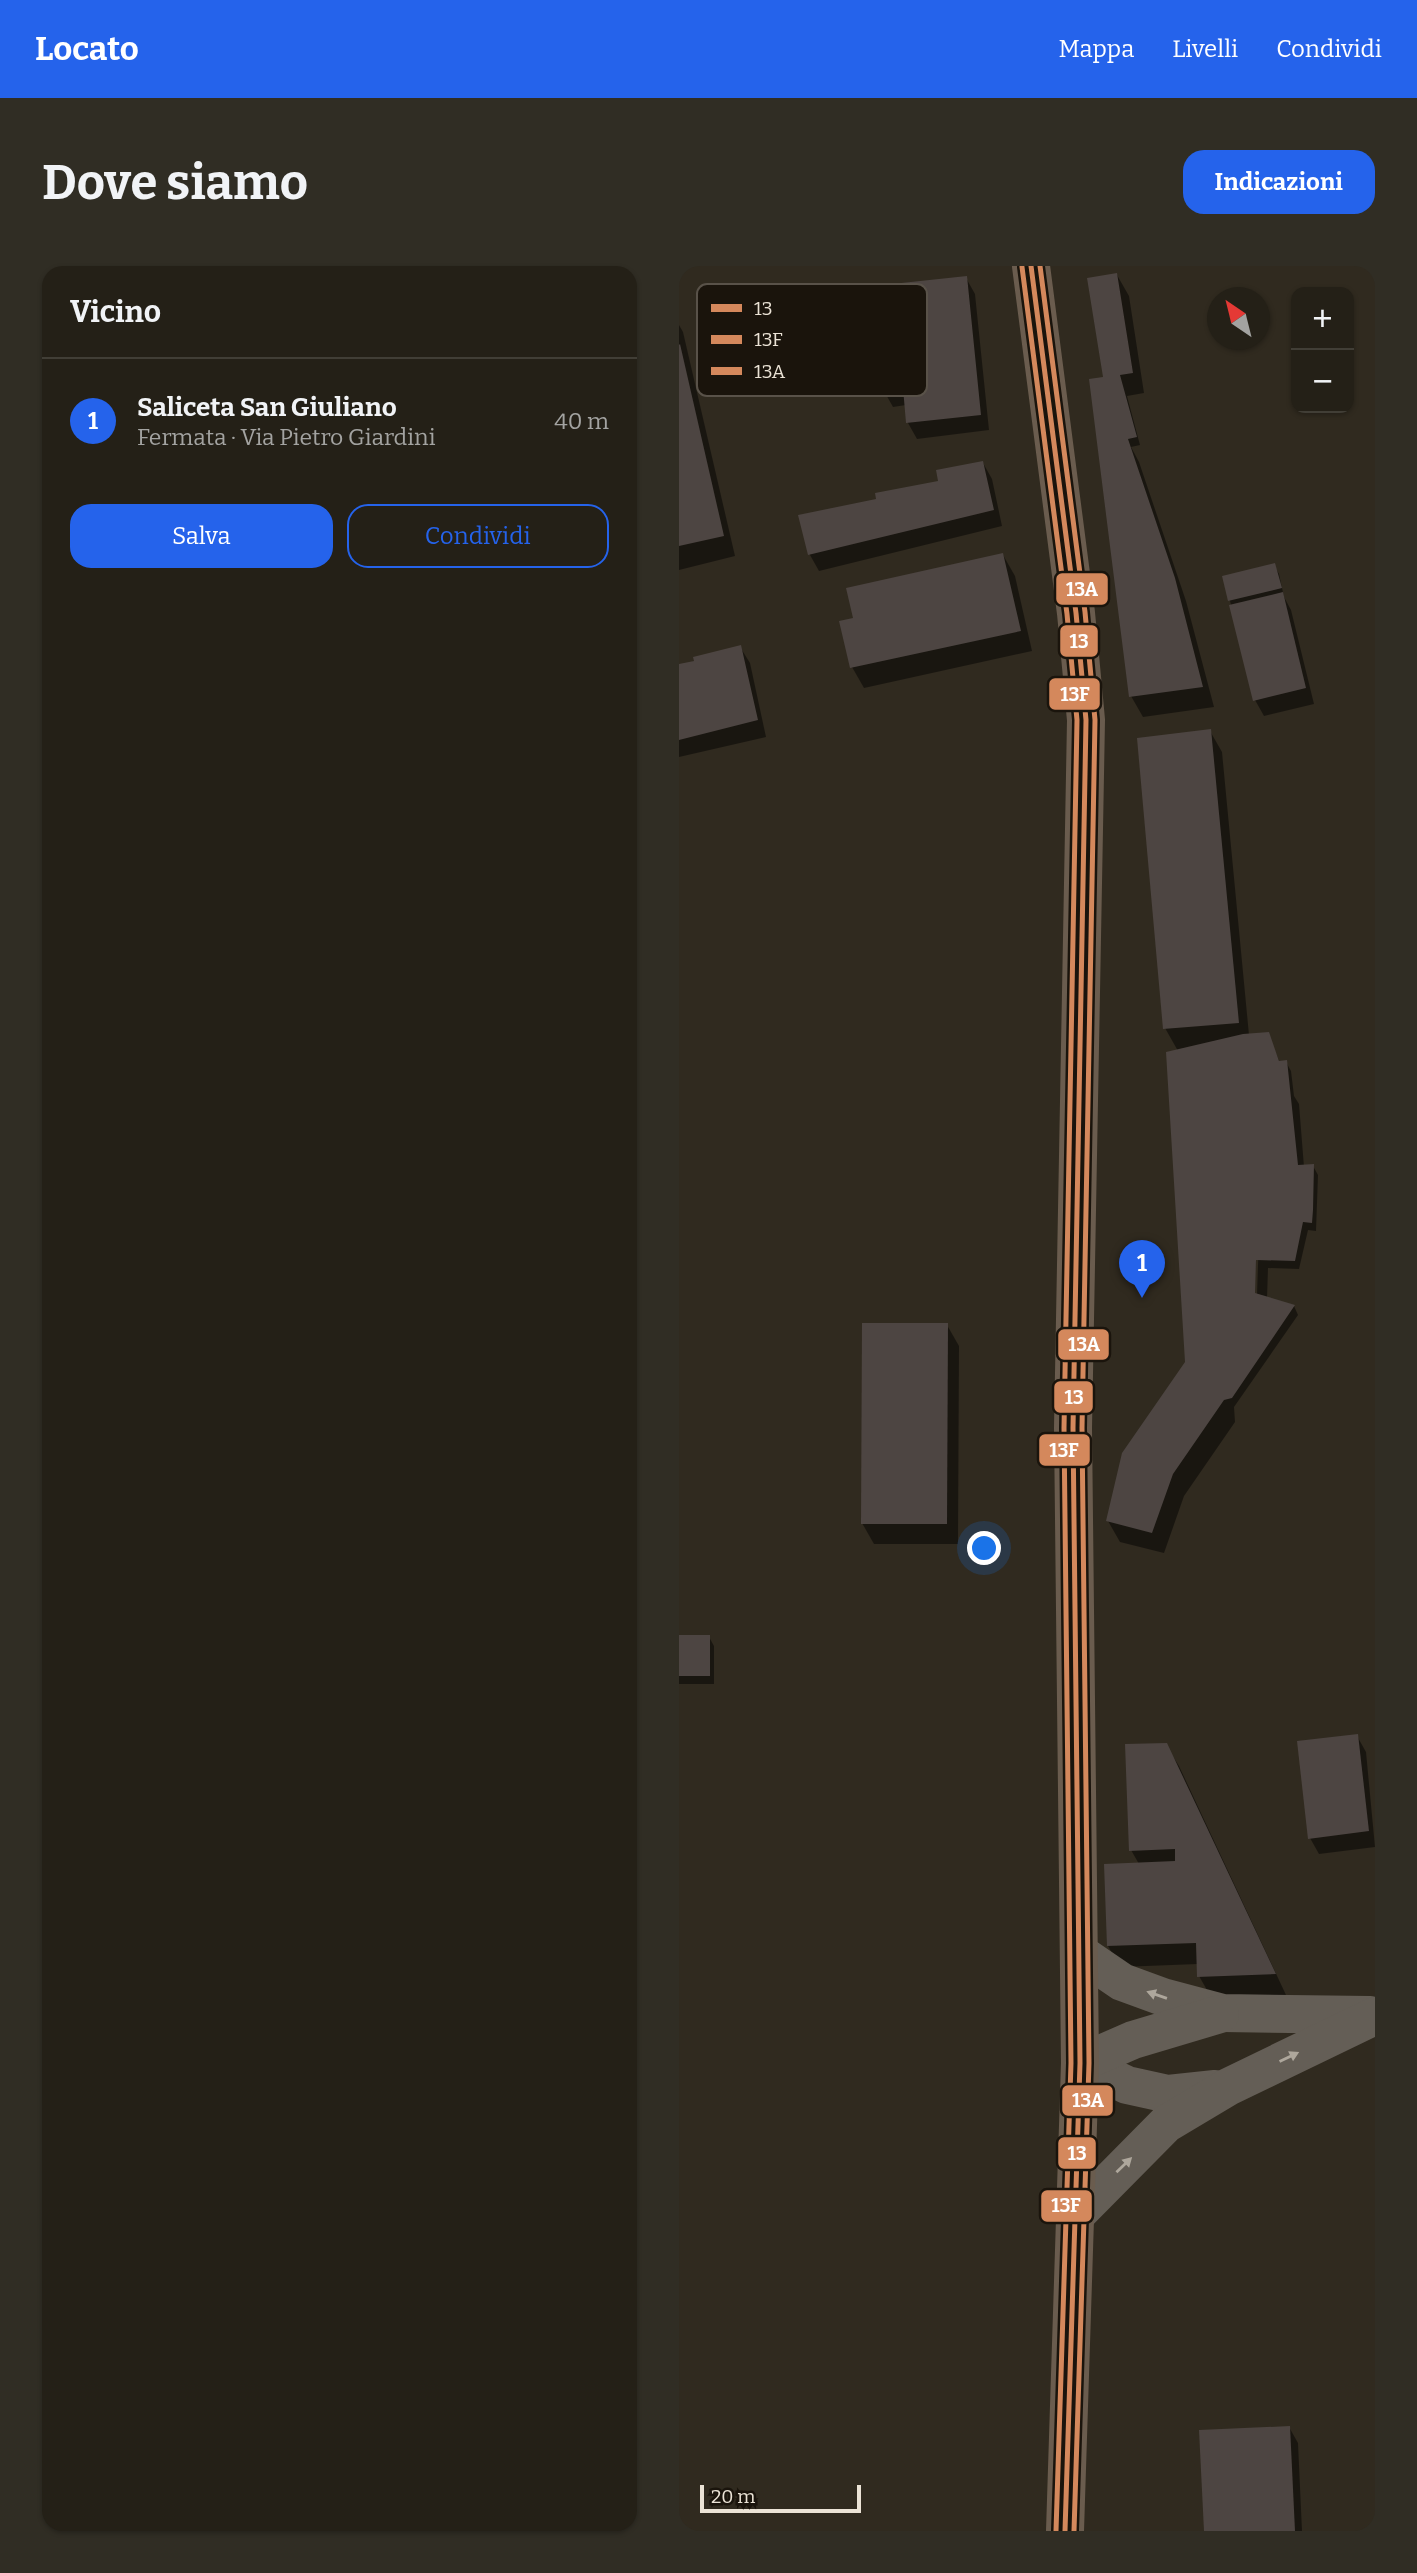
<!DOCTYPE html>
<html lang="it">
<meta charset="utf-8">
<style>
body{margin:0;font-family:Bitter,serif;background:#302d24;color:#f1f3f6}
.controls{position:absolute;right:21px;top:21px;display:grid;overflow:hidden;border-radius:14px;box-shadow:0 2px 5px #0004}
.controls button{width:63px;height:63px;display:grid;place-items:center;padding:0;border:0;border-bottom:2px solid #413e36;background:#242017;color:#f1f3f6;font:35px sans-serif}
.compass{position:absolute;left:528px;top:21px;width:63px;height:63px;border-radius:50%;background:#242017;box-shadow:0 2px 5px #0004;rotate:325deg}
.scale{position:absolute;left:21px;bottom:18px;width:161px;box-sizing:border-box;padding-left:7px;border:4px solid #ebe3d6;border-top:0;font-size:19px;line-height:24px;white-space:nowrap;color:#ebe3d6;-webkit-text-stroke:5px #1a140c;paint-order:stroke}
.you{position:absolute;left:306px;top:1283px;width:24px;height:24px;margin:-18px;border:5px solid #fff;border-radius:50%;background:#1a73e8;box-shadow:0 0 0 10px #1a73e833}
.badge{display:grid;place-items:center;width:46px;height:46px;border-radius:50%;background:#2563eb;color:#fff;font-size:23px;font-weight:700}
.pin{position:absolute;translate:-50% -58px;filter:drop-shadow(0 2px 4px #0008)}
.pin::after{content:'';position:absolute;top:37px;width:24px;height:21px;background:inherit;clip-path:polygon(0 0,100% 0,50% 100%)}
.list{margin:0;padding:0;list-style:none}
h2{display:flex;justify-content:space-between;align-items:center;height:91px;margin:0;padding:0 28px;font-size:30px}
h2 small{font-size:23px;font-weight:400;color:#a3a3a1}
.list li{display:grid;grid-template-columns:46px 1fr auto;gap:21px;align-items:center;box-sizing:border-box;height:126px;padding:0 28px;border-top:2px solid #413e36}
.list b{display:block;font-size:26px;white-space:nowrap}
.list p{margin:0;font-size:23px;white-space:nowrap;color:#a3a3a1}
.list em{font-size:23px;font-style:normal;color:#a3a3a1}
.actions{display:flex;gap:14px;padding:21px 28px}
.actions a{flex:1;padding:16px 0;border:2px solid #2563eb;border-radius:21px;text-align:center;font-size:24px;color:#2563eb}
.actions .main{background:#2563eb;color:#fff}
.map{position:relative;flex:none;width:696px;height:2265px;overflow:hidden;border-radius:21px}
header{display:flex;align-items:center;gap:42px;box-sizing:border-box;height:98px;padding:0 35px;background:#2563eb;color:#fff}
header strong{font-size:33px}
nav{display:flex;gap:38px;margin-inline-start:auto;font-size:24px}
.intro{display:flex;align-items:center;justify-content:space-between;box-sizing:border-box;height:168px;padding:0 42px}
h1{margin:0;font-size:49px}
.button{padding:18px 32px;border-radius:21px;background:#2563eb;color:#fff;font-size:24px;font-weight:700}
main{display:flex;gap:42px;padding:0 42px}
aside{flex:1;background:#242017;border-radius:21px;box-shadow:0 2px 5px #0004}
.map>svg:first-child{display:block}
.shadow{fill:#0007;fill-rule:evenodd}
.building{fill:#4d4542}
.lines{fill:none;stroke-linecap:round;stroke-linejoin:round}
.minor{stroke:#645e56;stroke-width:38}
.major{stroke:#6a5c4e;stroke-width:38}
.bus-1-casing{stroke:#1a140c;stroke-width:10}
.bus-2-casing{stroke:#1a140c;stroke-width:10}
.bus-3-casing{stroke:#1a140c;stroke-width:10}
.bus-1{stroke:#d4885c;stroke-width:5}
.bus-2{stroke:#d4885c;stroke-width:5}
.bus-3{stroke:#d4885c;stroke-width:5}
.oneway{fill:#aea79c}
.key{fill:#1a140c;stroke:#595249;stroke-width:2}
.key-label{font-size:19px;fill:#ebe3d6}
.line-badge{stroke:#1a140c;stroke-width:2.5}
.badge-label{font-size:19px;text-anchor:middle;font-weight:bold;fill:#fff}
</style>
<header>
<strong>Locato</strong>
<nav><a>Mappa</a><a>Livelli</a><a>Condividi</a></nav>
</header>
<div class="intro"><h1>Dove siamo</h1><a class="button">Indicazioni</a></div>
<main>
<aside>
<h2>Vicino<small></small></h2>
<ul class="list">
<li><span class="badge">1</span><div><b>Saliceta San Giuliano</b><p>Fermata · Via Pietro Giardini</p></div><em>40 m</em></li>
</ul>
<div class="actions"><a class="main">Salva</a><a>Condividi</a></div>
</aside>
<div class="map">
<svg width="696" height="2265" viewBox="0 0 696 2265">
<rect width="100%" height="100%" fill="#302a1f"/>
<!-- shadow -->
<g class="shadow">
<path d="M438 9 450 30 465 127 448 130 461 179 452 181 460 196 507 335 535 441 464 451 452 430 426 113Z"/>
<path d="M287 12 296 28 310 164 238 173 229 157 227 139 214 141 205 125 214 117 203 98 221 91Z"/>
<path d="M0 59 4 66 56 290 0 304Z"/>
<path d="M304 197 313 213 323 260 140 305 131 289 121 250 200 234 261 216Z"/>
<path d="M324 289 336 310 353 385 185 422 173 401 177 353Z"/>
<path d="M595 299 600 308 605 331 612 344 635 438 585 450 576 434 545 311Z"/>
<path d="M61 381 71 397 87 471 0 491V400Z"/>
<path d="M531 465 543 486 570 769 589 768 601 797 607 796 612 805 615 830 620 838 625 901 634 900 639 909 637 965 629 964 620 1003 589 1002 588 1033 615 1040 619 1049 555 1141 556 1156 505 1230 485 1287 441 1276 429 1255 508 1096 499 785 486 762ZM581 939 578 1029H574Z"/>
<path d="M268 1059 280 1080 279 1278H195L183 1257Z"/>
<path d="M0 1371H30L35 1380V1418H0Z"/>
<path d="M678 1470 687 1486 696 1581 640 1588 631 1572Z"/>
<path d="M487 1479 500 1500 607 1729 532 1731 520 1710 519 1698 441 1701 429 1680 460 1598 452 1584Z"/>
<path d="M610 2161 619 2177 623 2265H526Z"/>
</g>
<!-- building -->
<g class="building">
<path d="M438 7 454 107 441 109 458 171 449 173 496 312 524 421 450 431 410 113 424 111 408 12Z"/>
<path d="M288 10 302 149 227 157 224 122 203 125V117L212 116 211 98 201 99 200 92 220 89 213 18Z"/>
<path d="M1 78 45 270 0 280V79Z"/>
<path d="M304 195 315 244 129 289 119 249 197 233 196 227 259 215 257 204Z"/>
<path d="M324 287 342 365 171 402 160 355 174 352 167 322Z"/>
<path d="M596 297 603 322 549 335 543 310Z"/>
<path d="M604 326 627 422 574 435 550 339Z"/>
<path d="M62 379 79 454 0 474V398L15 395 14 391Z"/>
<path d="M532 463 560 757 484 763 458 472Z"/>
<path d="M590 766 600 795 608 794 619 899 635 898 634 944 633 957 624 956 616 995 577 994 576 1027 616 1039 553 1132 545 1134 494 1208 473 1267 427 1255 443 1187 506 1096 487 786 564 768Z"/>
<path d="M183 1057H269L268 1258H182Z"/>
<rect x="0" y="1369" width="31" height="41"/>
<path d="M679 1468 690 1565 629 1573 618 1475Z"/>
<path d="M488 1477 597 1708 518 1711 517 1677 428 1680 425 1598 496 1595V1583L450 1585 446 1478Z"/>
<path d="M611 2160 616 2265H525L520 2164Z"/>
</g>
<g class="lines">
<!-- minor -->
<g class="minor">
<path d="M402 1688 443 1716 484 1731 544 1747 691 1749"/>
<path d="M401 1797 448 1819 489 1828 536 1823"/>
<path d="M401 1797 454 1774 541 1748"/>
<path d="M398 1948 487 1858 549 1821 696 1750"/>
</g>
<!-- major -->
<path class="major" d="M352 0 397 347 407 454 394 1162 401 1797 386 2265"/>
<defs>
<path id="bus-1" d="M352 0 397 347 407 454 394 1162 401 1797 386 2265"/>
<path id="bus-2" d="M343 1 388 348 398 454 385 1162 392 1797 377 2265"/>
<path id="bus-3" d="M361 0 406 346 416 454 403 1162 410 1797 395 2265"/>
</defs>
<!-- bus-1 casing -->
<use href="#bus-1" class="bus-1-casing"/>
<!-- bus-2 casing -->
<use href="#bus-2" class="bus-2-casing"/>
<!-- bus-3 casing -->
<use href="#bus-3" class="bus-3-casing"/>
<!-- bus-1 -->
<use href="#bus-1" class="bus-1"/>
<!-- bus-2 -->
<use href="#bus-2" class="bus-2"/>
<!-- bus-3 -->
<use href="#bus-3" class="bus-3"/>
</g>
<!-- one-way arrows -->
<defs><path id="oneway-solid" d="M-6-.8H1V-3.2L6.5 0L1 3.2V.8H-6Z" transform="scale(1.75)"/></defs>
<g class="oneway">
<use href="#oneway-solid" transform="translate(478 1729) rotate(-161)"/>
<use href="#oneway-solid" transform="translate(610 1791) rotate(-26)"/>
<use href="#oneway-solid" transform="translate(445 1899) rotate(-44)"/>
</g>
<!-- legend -->
<rect x="18" y="18" width="230" height="112" rx="10" class="key"/>
<rect x="32" y="38" width="31" height="8" fill="#d4885c"/>
<rect x="32" y="69" width="31" height="9" fill="#d4885c"/>
<rect x="32" y="101" width="31" height="8" fill="#d4885c"/>
<g class="key-label">
<text x="75" y="49">13</text>
<text x="75" y="80">13F</text>
<text x="75" y="112">13A</text>
</g>
<g class="line-badge">
<rect x="376" y="306" width="54" height="34" rx="7" fill="#d4885c"/>
<rect x="380" y="358" width="40" height="34" rx="7" fill="#d4885c"/>
<rect x="369" y="411" width="53" height="34" rx="7" fill="#d4885c"/>
<rect x="378" y="1062" width="53" height="33" rx="7" fill="#d4885c"/>
<rect x="374" y="1114" width="41" height="34" rx="7" fill="#d4885c"/>
<rect x="359" y="1167" width="53" height="34" rx="7" fill="#d4885c"/>
<rect x="382" y="1818" width="53" height="33" rx="7" fill="#d4885c"/>
<rect x="378" y="1870" width="40" height="34" rx="7" fill="#d4885c"/>
<rect x="361" y="1923" width="53" height="34" rx="7" fill="#d4885c"/>
</g>
<g class="badge-label">
<text x="403" y="330">13A</text>
<text x="400" y="382">13</text>
<text x="396" y="435">13F</text>
<text x="405" y="1085">13A</text>
<text x="395" y="1138">13</text>
<text x="385" y="1191">13F</text>
<text x="409" y="1841">13A</text>
<text x="398" y="1894">13</text>
<text x="387" y="1946">13F</text>
</g>
</svg>
<div class="controls">
<button>+</button>
<button>−</button>
</div>
<svg class="compass" viewBox="-18 -18 36 36"><path d="M0-13l5 13h-10z" fill="#e53935"/><path d="M0 13l5-13h-10z" fill="#a3a3a1"/></svg>
<div class="scale">20 m</div>
<div class="you"></div>
<div class="pin badge" style="left:463px;top:1032px">1</div>
</div>
</main>
